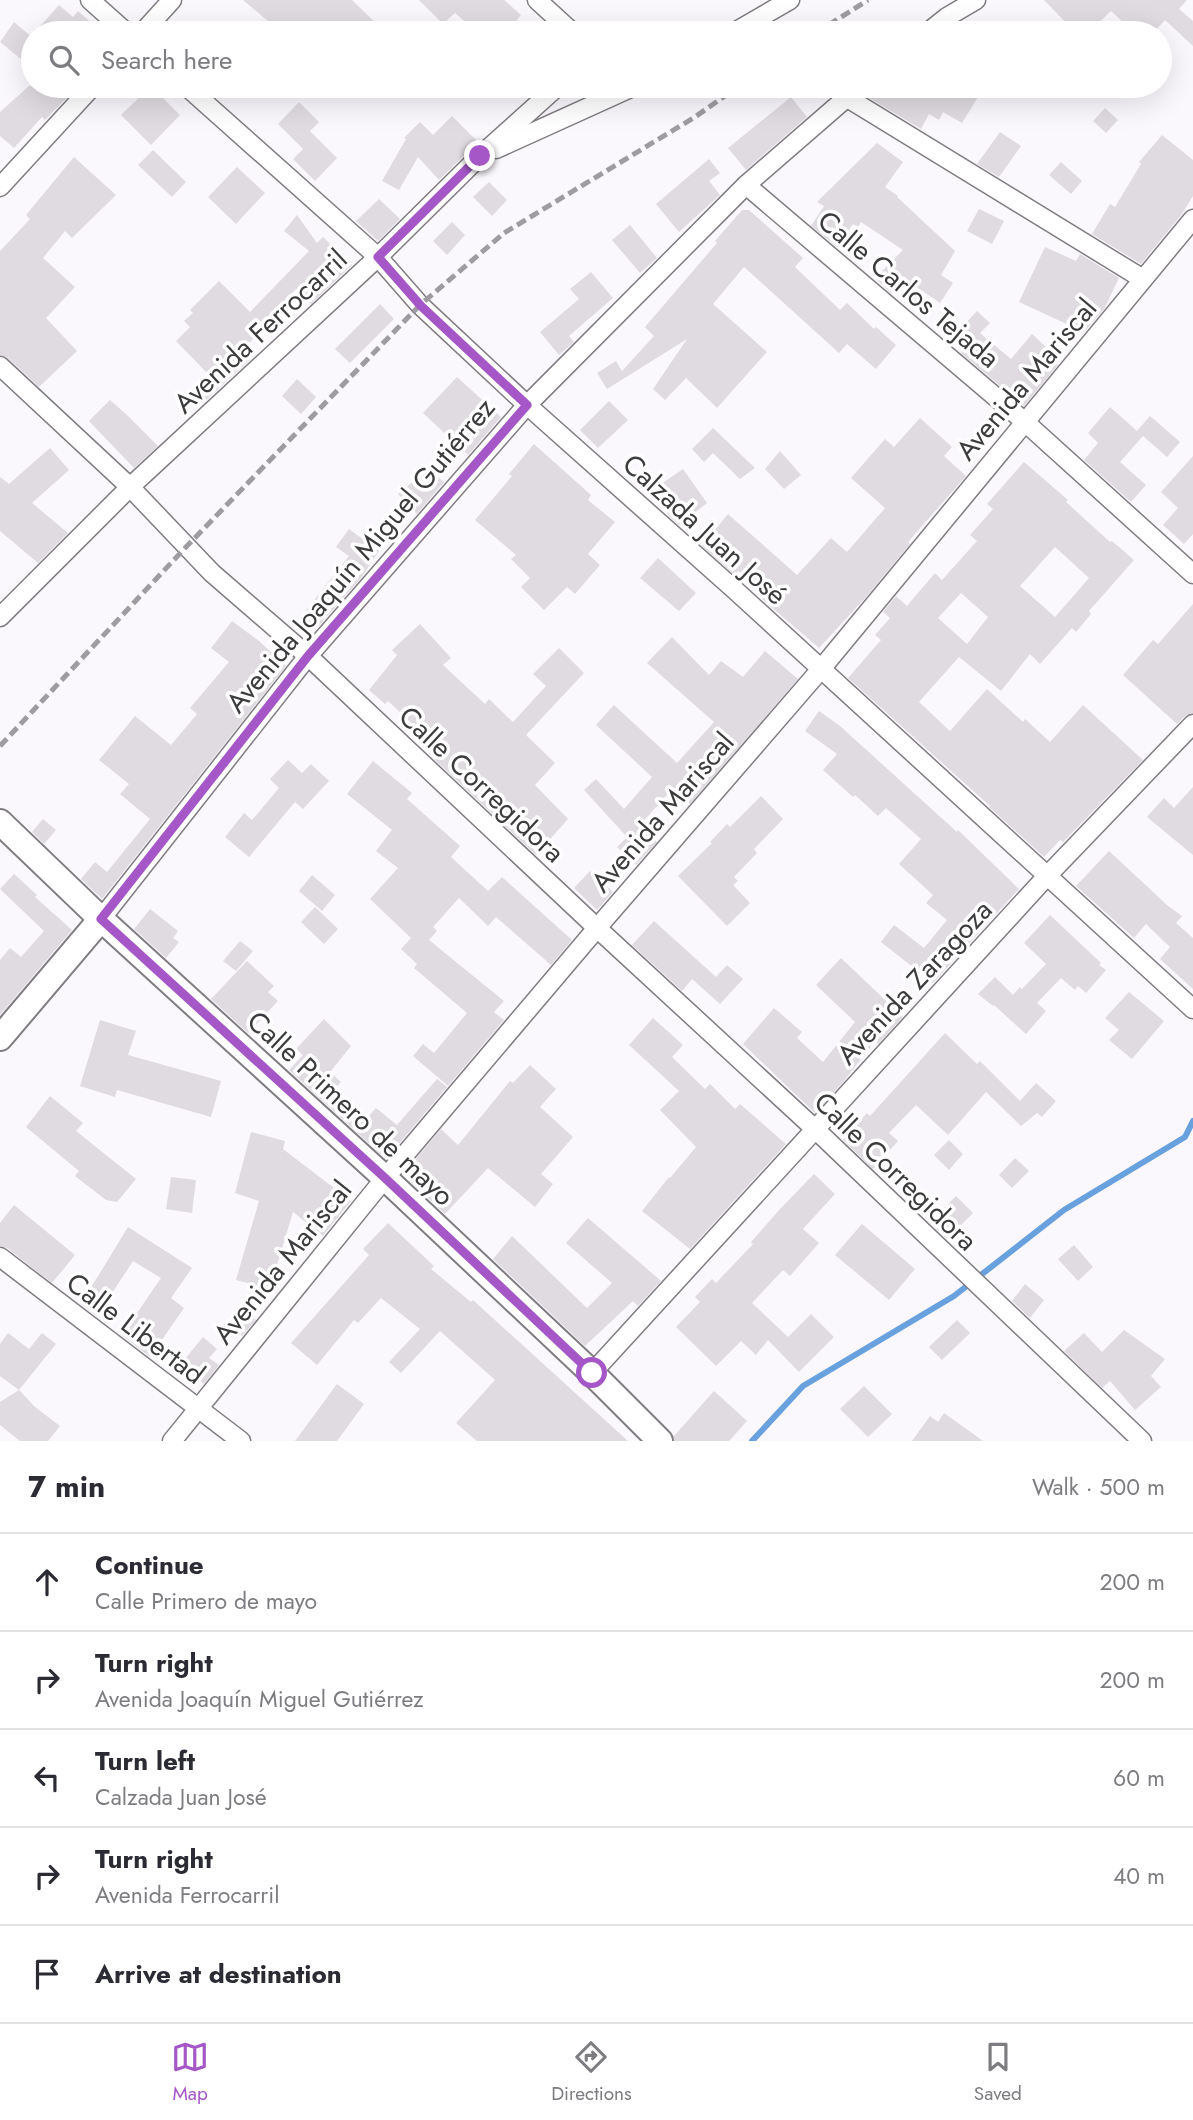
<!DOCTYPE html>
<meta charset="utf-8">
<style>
body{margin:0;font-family:Jost,sans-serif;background:#f7f7f7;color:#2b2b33}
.stop{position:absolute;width:21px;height:21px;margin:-16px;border:5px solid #a556c7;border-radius:50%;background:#fff}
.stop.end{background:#a556c7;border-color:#fff;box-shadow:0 2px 7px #0008}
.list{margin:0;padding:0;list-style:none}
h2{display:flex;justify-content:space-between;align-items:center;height:91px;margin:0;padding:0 28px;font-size:30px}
h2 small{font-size:23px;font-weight:400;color:#7c7c81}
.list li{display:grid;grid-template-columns:46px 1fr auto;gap:21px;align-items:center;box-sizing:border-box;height:98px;padding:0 28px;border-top:2px solid #e1e1e2}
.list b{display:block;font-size:26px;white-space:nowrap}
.list p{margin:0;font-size:23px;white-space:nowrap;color:#7c7c81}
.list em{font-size:23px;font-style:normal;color:#7c7c81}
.icon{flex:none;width:38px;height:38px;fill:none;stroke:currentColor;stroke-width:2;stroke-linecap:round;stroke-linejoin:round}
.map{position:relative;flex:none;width:1193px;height:1441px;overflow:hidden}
.search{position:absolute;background:#fff;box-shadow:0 7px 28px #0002;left:21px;right:21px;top:21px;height:77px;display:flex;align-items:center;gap:18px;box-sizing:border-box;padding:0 24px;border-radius:38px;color:#7c7c81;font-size:26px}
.sheet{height:581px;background:#fff}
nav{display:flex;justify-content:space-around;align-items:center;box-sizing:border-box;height:98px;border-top:2px solid #e1e1e2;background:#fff;font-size:19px;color:#7c7c81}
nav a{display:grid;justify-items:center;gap:4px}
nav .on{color:#a556c7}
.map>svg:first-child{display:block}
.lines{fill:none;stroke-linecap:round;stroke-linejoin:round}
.stream{stroke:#68a1de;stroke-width:6}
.building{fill:#dfdbe0;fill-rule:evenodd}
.street-casing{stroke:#807d82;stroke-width:21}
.secondary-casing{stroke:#807d82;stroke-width:28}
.street{stroke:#fff;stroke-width:18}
.secondary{stroke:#fff;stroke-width:24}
.rail{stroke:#9e9ca0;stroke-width:5;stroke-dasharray:10 5;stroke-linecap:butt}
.route{stroke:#a556c7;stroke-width:9}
.labels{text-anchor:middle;stroke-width:7;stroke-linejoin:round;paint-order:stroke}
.street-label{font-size:28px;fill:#3c3b3d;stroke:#fff}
</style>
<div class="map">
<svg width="1193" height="1441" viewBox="0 0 1193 1441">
<rect width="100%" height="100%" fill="#fbf8fd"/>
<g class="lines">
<!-- stream -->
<path class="stream" d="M752 1441 803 1386 954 1296 1064 1210 1185 1137 1193 1121"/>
</g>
<!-- building -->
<g class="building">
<path d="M243 0H352L386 33H282Z"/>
<path d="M419 0H504L521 15 506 33H478L455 13 443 24Z"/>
<path d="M1044 0H1187L1179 9 1193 21V46L1165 20 1153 33H1135L1111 11 1088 33H1076Z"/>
<path d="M59 5 73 17 78 11 103 33H34Z"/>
<path d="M14 22 33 38V69L0 42Z"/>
<path d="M29 86H78L45 120 42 117 14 148 0 136V112Z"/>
<path d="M151 86 180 115 151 145 121 115Z"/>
<path d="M871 86H959L978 97 962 123 943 112 939 120 929 114 921 129 866 96Z"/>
<path d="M791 97 807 117 746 170 728 148Z"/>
<path d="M299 102 319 122 310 131 337 158 315 181 293 159 303 149 278 124Z"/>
<path d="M1105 108 1118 120 1106 133 1093 121Z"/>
<path d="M452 116 478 142 439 180 418 157 399 190 382 181 406 139 404 138 420 122 433 135Z"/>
<path d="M1000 132 1021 146 999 177 977 164Z"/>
<path d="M1162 135 1193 160V196L1182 214 1141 264 1092 234 1110 204 1115 207 1141 164 1139 162Z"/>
<path d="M877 143 903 162 885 187 898 196 897 197 955 251 941 275 953 283 940 303 905 279 891 293 875 278 903 250 861 222 858 227 853 224 837 247 811 226 824 206 817 202Z"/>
<path d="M153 150 186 182 172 197 138 165Z"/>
<path d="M74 157 116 195 72 238 65 231 43 258 75 287 46 318 77 351 39 387 8 358 0 355V251L30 219 26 215Z"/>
<path d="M709 159 720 173 709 181 720 195 679 232 656 204Z"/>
<path d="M1061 162 1082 181 1071 194 1049 175Z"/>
<path d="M237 167 265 193 236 224 208 197Z"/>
<path d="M489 182 507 200 492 216 473 197Z"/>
<path d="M379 199 400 219 378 241 356 221Z"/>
<path d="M979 209 1004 221 992 244 967 231Z"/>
<path d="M742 210H749L803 258 795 267 840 310 847 303 874 329 876 327 896 345 876 369 847 344 839 353 744 267 713 304 767 352 717 408 686 378 665 400 653 389 687 339 607 389 597 373 616 361 622 371 654 336 645 327 717 243 715 241Z"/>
<path d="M297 215 317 243 323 237 352 265 311 304 296 289 262 324 265 327 247 345 256 354 203 403 193 393 210 376 176 341 190 327 184 321 193 313 190 310 219 281 250 312 309 251 284 231Z"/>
<path d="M452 222 465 235 447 255 433 241Z"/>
<path d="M630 225 657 258 640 273 612 240Z"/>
<path d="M1045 247 1076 261 1080 254 1119 278 1104 309 1084 332 1019 302Z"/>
<path d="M591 272 613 298 569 336 574 342 559 355 540 332 579 299 570 289Z"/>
<path d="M380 304 394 319 350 363 335 349Z"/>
<path d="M977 311 990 323 980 333 1011 359 1032 334 1046 347 1042 351 1058 365 1024 406 961 353 973 340 960 329Z"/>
<path d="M457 377 501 417 468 455 423 413Z"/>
<path d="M297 379 316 397 301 414 282 396Z"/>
<path d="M110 400 127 415 158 446 134 468 89 421Z"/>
<path d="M609 401 628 420 598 448 580 430Z"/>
<path d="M1110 407 1137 431 1150 416 1180 442 1167 457 1143 436 1120 462 1146 485 1131 502 1084 460 1098 443 1088 433Z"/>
<path d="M920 418 952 447 944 456 966 476 908 542 910 544 866 597 819 648 762 599 766 595 738 571 735 575 702 546 728 514 797 575 831 538 847 552 885 508 851 478 885 439 894 447Z"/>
<path d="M713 428 755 468 740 479 713 453 704 462 692 449Z"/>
<path d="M534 444 591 495 588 500 615 522 588 554 600 565 575 594 567 587 544 610 521 587 530 578 511 559 516 555 475 520 512 476 509 474Z"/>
<path d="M50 448 69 470 32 503 68 533 38 563 0 531V477L9 484Z"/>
<path d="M780 451 801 475 784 489 765 469Z"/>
<path d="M1193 456V534L1184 544 1163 525 1178 508 1161 492Z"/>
<path d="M1024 462 1068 500 1066 502 1110 542 1112 541 1134 560 1089 611 1091 614 1076 632 1072 628 1040 664 1030 654 1001 691 959 657 919 702 950 731 987 689 1023 722 1025 719 1050 742 1083 705 1143 760 1063 842 1060 840 1044 857 989 807 990 806 848 678 881 640 875 635 890 618 883 612 896 596 907 606 935 573 942 580 977 541 970 535 993 509 987 504ZM1055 547 1089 578 1055 617 1020 586ZM961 593 988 617 967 644 938 618Z"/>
<path d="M425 467 444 482 417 514 398 494 416 479Z"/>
<path d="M683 469 707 503 679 525 670 517 651 491Z"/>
<path d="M349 529 379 551 361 578 315 630 300 618 349 556 336 547Z"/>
<path d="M658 558 696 593 679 611 640 578Z"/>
<path d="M1193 604V713L1185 716 1177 724 1123 675 1153 640 1158 644Z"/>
<path d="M232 621 259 641 286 666 102 899 81 879 95 862 107 872 150 819 120 794 129 784 99 760 135 716 171 745 197 714 190 708 229 662 211 648Z"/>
<path d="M420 624 451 658 443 665 485 704 489 699 513 722 546 686 533 674 559 648 584 673 526 735 555 763 535 785 568 819 536 855 434 759 441 751 388 701 385 704 369 690 397 655 392 650Z"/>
<path d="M672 637 709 675 721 661 743 677 765 651 798 679 690 804 673 788 640 825 657 842 636 865 617 847 627 837 584 790 596 779 624 809 652 777 596 725 614 705 677 763 714 722 647 663Z"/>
<path d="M819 711 840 726 957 832 958 830 1019 889 933 983 881 942 894 925 924 948 947 920 926 903 933 895 899 864 921 839 886 808 878 816 855 795 853 797 823 770 837 754 805 731Z"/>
<path d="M288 760 302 773 311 764 329 781 303 809 295 802 249 857 225 837 244 813 252 820 279 788 270 779Z"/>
<path d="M373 761 412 793 407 799 460 846 451 857 488 891 502 877 572 940 551 965 496 917 488 926 459 898 433 927 437 931 429 940 504 1001 494 1012 504 1020 448 1086 413 1056 423 1044 434 1053 467 1013 414 968 417 964 401 949 411 938 370 899 398 868 376 851 392 830 347 794Z"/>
<path d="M1193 787V855L1147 817 1164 798 1174 808Z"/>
<path d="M761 796 783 819 754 849 757 853 734 877 738 881 733 885 750 903 727 926 678 876 712 843 710 842 727 824 730 827Z"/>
<path d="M43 819 56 830 44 844 32 832Z"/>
<path d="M1109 851 1167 905 1182 916 1176 923 1193 938V989L1160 959 1170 947 1146 924 1134 938 1076 886Z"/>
<path d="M590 871 613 892 597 910 574 888Z"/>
<path d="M14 874 37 895 35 897 72 930 0 1015V960L10 948 21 957 44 931 0 889Z"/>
<path d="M312 875 335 895 322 911 299 891Z"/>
<path d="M315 907 338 929 324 944 301 922Z"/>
<path d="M150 909 178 931 173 938 179 942 166 958 134 929Z"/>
<path d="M1050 915 1101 963 1099 965 1106 970 1086 993 1078 986 1075 990 1061 978 1037 1003 1046 1011 1026 1034 994 1005 993 1006 978 994 995 977 1013 995 1020 987 1022 989 1046 964 1024 943Z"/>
<path d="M654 921 716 977 727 965 743 979 720 1004 692 979 682 991 632 945Z"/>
<path d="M240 941 253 951 236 971 223 961Z"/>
<path d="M841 958 903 1017 878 1044 875 1041 844 1081 815 1113 743 1044 774 1008 802 1032 797 1038 823 1062 855 1022 816 985Z"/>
<path d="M247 961 274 986 268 992 278 1001 248 1033 211 999Z"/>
<path d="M1129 992 1164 1021 1132 1059 1109 1040 1119 1030 1105 1018Z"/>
<path d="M653 1018 683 1045 672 1057 705 1089 710 1084 735 1109 740 1104 786 1144 690 1249 642 1211 669 1177 670 1178 696 1147 660 1110 679 1091 629 1045Z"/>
<path d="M324 1019 351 1046 330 1072 341 1082 331 1093 364 1122 376 1108 397 1125 437 1079 447 1087 386 1159 289 1070 303 1055 296 1049Z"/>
<path d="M100 1020 136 1031 128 1055 221 1081 211 1117 117 1090 115 1097 80 1086Z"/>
<path d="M945 1033 977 1064 980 1061 1020 1101 1036 1083 1056 1101 1042 1117 1037 1113 1021 1126 986 1092 948 1135 916 1105 889 1133 898 1141 873 1169 843 1140 867 1113 870 1116Z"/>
<path d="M530 1065 556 1089 540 1107 573 1137 541 1174 553 1184 535 1207 488 1168 445 1214 403 1174 441 1129 458 1145 510 1081 513 1083Z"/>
<path d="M50 1096 83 1123 76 1131 136 1179 117 1202 106 1200 75 1176 79 1171 26 1127Z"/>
<path d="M251 1132 285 1141 283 1149 351 1201 323 1236 293 1212 270 1289 236 1280 259 1201 235 1193Z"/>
<path d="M949 1140 963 1154 949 1170 934 1155Z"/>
<path d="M1015 1158 1029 1171 1012 1188 999 1175Z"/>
<path d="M814 1174 835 1194 803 1229 819 1243 790 1276 783 1270 752 1303 788 1337 811 1314 834 1337 799 1372 768 1340 756 1355 741 1341 716 1366 676 1327 700 1302 695 1297 712 1279 716 1283 753 1244 751 1242 780 1209Z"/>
<path d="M171 1177 196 1180 192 1213 166 1209Z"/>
<path d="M956 1196 973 1213 947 1239 930 1223Z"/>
<path d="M14 1205 75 1255 52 1283 7 1248 0 1246V1223Z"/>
<path d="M588 1218 661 1281 638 1306 633 1301 585 1346 493 1259 512 1236 587 1308 612 1283 566 1243Z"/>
<path d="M388 1223 434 1266 431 1269 471 1302 473 1300 628 1441H477L456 1423 495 1380 440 1331 401 1373 389 1362 420 1329 381 1298 358 1323 354 1320 317 1365 291 1343 369 1255 363 1249Z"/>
<path d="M862 1224 915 1269 889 1300 835 1255Z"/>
<path d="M128 1227 192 1268 171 1298 184 1308 150 1357 122 1335 161 1278 133 1261 97 1316 81 1304Z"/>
<path d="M1074 1245 1093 1267 1078 1281 1058 1259Z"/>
<path d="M1025 1284 1044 1300 1030 1318 1012 1301Z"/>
<path d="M240 1307 256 1320 242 1336 228 1324Z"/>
<path d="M957 1320 970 1333 942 1360 929 1347Z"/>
<path d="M1124 1330 1165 1359 1151 1376 1161 1387 1135 1410 1110 1381 1102 1388 1064 1351 1084 1333 1102 1352Z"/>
<path d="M8 1333 29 1349 42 1333 56 1344 19 1390 0 1376V1344Z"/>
<path d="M203 1337 217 1349 209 1358 219 1365 204 1384 180 1365Z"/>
<path d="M337 1384 364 1404 337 1441H295Z"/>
<path d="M864 1386 892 1414 868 1437 840 1409Z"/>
<path d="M19 1390 35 1407 60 1426 48 1441H20L0 1425V1402Z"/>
<path d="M714 1391 747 1421 729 1441H674V1436Z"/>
<path d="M944 1413 983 1441H912L930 1416 938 1422Z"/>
</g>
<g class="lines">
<defs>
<g id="street">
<path d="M90 0 127 33"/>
<path d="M537 0 573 33"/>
<path d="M142 33 172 0"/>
<path d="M733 33 790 0"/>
<path d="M927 33 947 17 976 0"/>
<path d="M186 86 378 257 420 305 527 405 736 591 1193 1009"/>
<path d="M846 97 1143 279"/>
<path d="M496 149 635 86"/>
<path d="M746 185 1025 422 1193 574"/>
<path d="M0 187 93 86"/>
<path d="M0 366 130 487 212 573 308 656 597 928 815 1129 1142 1441"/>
<path d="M0 617 130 487 378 257 480 156 558 86"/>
<path d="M101 919 308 656 527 405 746 185 860 86"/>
<path d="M0 1257 241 1441"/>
<path d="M592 1373 1047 876 1193 724"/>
<path d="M172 1441 385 1178 597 928 821 669 1193 219"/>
</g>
<g id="secondary">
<path d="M0 822 101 919 385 1178 592 1373 660 1441"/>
<path d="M0 1038 101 919"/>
</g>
</defs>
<!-- street casing -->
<use href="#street" class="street-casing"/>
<!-- secondary casing -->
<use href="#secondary" class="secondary-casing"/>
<!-- street -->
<use href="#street" class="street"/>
<!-- secondary -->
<use href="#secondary" class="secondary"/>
<!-- rail -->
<g class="rail">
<path d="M816 33 868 0"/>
<path d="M0 746 186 547 420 305 504 233 695 117 739 86"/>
</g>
</g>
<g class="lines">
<!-- route -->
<path class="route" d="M480 156 378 257 421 306 527 405 308 656 101 919 385 1178 592 1373"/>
</g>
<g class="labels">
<!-- street labels -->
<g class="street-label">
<text transform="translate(909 289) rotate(40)" y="10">Calle Carlos Tejada</text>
<text transform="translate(260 331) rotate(-43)" y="10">Avenida Ferrocarril</text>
<text transform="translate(1026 379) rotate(-50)" y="10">Avenida Mariscal</text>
<text transform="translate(705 529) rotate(42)" y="10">Calzada Juan José</text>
<text transform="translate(360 555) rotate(-50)" y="10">Avenida Joaquín Miguel Gutiérrez</text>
<text transform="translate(482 784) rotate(43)" y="10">Calle Corregidora</text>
<text transform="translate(662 812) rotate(-49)" y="10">Avenida Mariscal</text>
<text transform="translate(914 982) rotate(-47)" y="10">Avenida Zaragoza</text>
<text transform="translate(351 1108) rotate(43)" y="10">Calle Primero de mayo</text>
<text transform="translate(896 1171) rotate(44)" y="10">Calle Corregidora</text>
<text transform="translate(282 1262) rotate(-51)" y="10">Avenida Mariscal</text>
<text transform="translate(136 1328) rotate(37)" y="10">Calle Libertad</text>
</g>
</g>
</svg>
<div class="stop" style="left:592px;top:1373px"></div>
<div class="stop end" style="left:480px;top:156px"></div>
<div class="search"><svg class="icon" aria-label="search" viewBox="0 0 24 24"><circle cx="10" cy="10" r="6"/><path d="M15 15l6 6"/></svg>Search here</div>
</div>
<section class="sheet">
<h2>7 min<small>Walk · 500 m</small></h2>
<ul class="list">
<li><svg class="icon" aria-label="ahead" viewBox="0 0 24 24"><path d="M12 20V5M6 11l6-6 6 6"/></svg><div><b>Continue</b><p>Calle Primero de mayo</p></div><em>200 m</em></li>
<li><svg class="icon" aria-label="right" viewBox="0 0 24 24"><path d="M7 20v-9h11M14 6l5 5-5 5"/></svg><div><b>Turn right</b><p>Avenida Joaquín Miguel Gutiérrez</p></div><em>200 m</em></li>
<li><svg class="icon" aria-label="left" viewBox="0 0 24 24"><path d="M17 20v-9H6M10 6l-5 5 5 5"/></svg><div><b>Turn left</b><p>Calzada Juan José</p></div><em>60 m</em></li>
<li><svg class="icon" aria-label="right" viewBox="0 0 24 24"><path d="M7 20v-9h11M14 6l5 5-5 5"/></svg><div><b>Turn right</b><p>Avenida Ferrocarril</p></div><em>40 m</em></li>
<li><svg class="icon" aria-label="arrive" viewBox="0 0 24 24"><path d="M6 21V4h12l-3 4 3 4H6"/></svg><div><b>Arrive at destination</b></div></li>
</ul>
</section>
<nav>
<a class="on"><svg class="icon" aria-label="map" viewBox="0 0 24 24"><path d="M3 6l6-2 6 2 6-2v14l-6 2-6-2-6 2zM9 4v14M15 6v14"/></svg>Map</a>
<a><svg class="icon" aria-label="directions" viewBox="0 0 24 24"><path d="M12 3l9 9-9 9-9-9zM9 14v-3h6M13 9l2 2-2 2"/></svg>Directions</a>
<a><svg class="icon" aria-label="saved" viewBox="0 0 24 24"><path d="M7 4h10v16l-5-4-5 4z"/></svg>Saved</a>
</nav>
